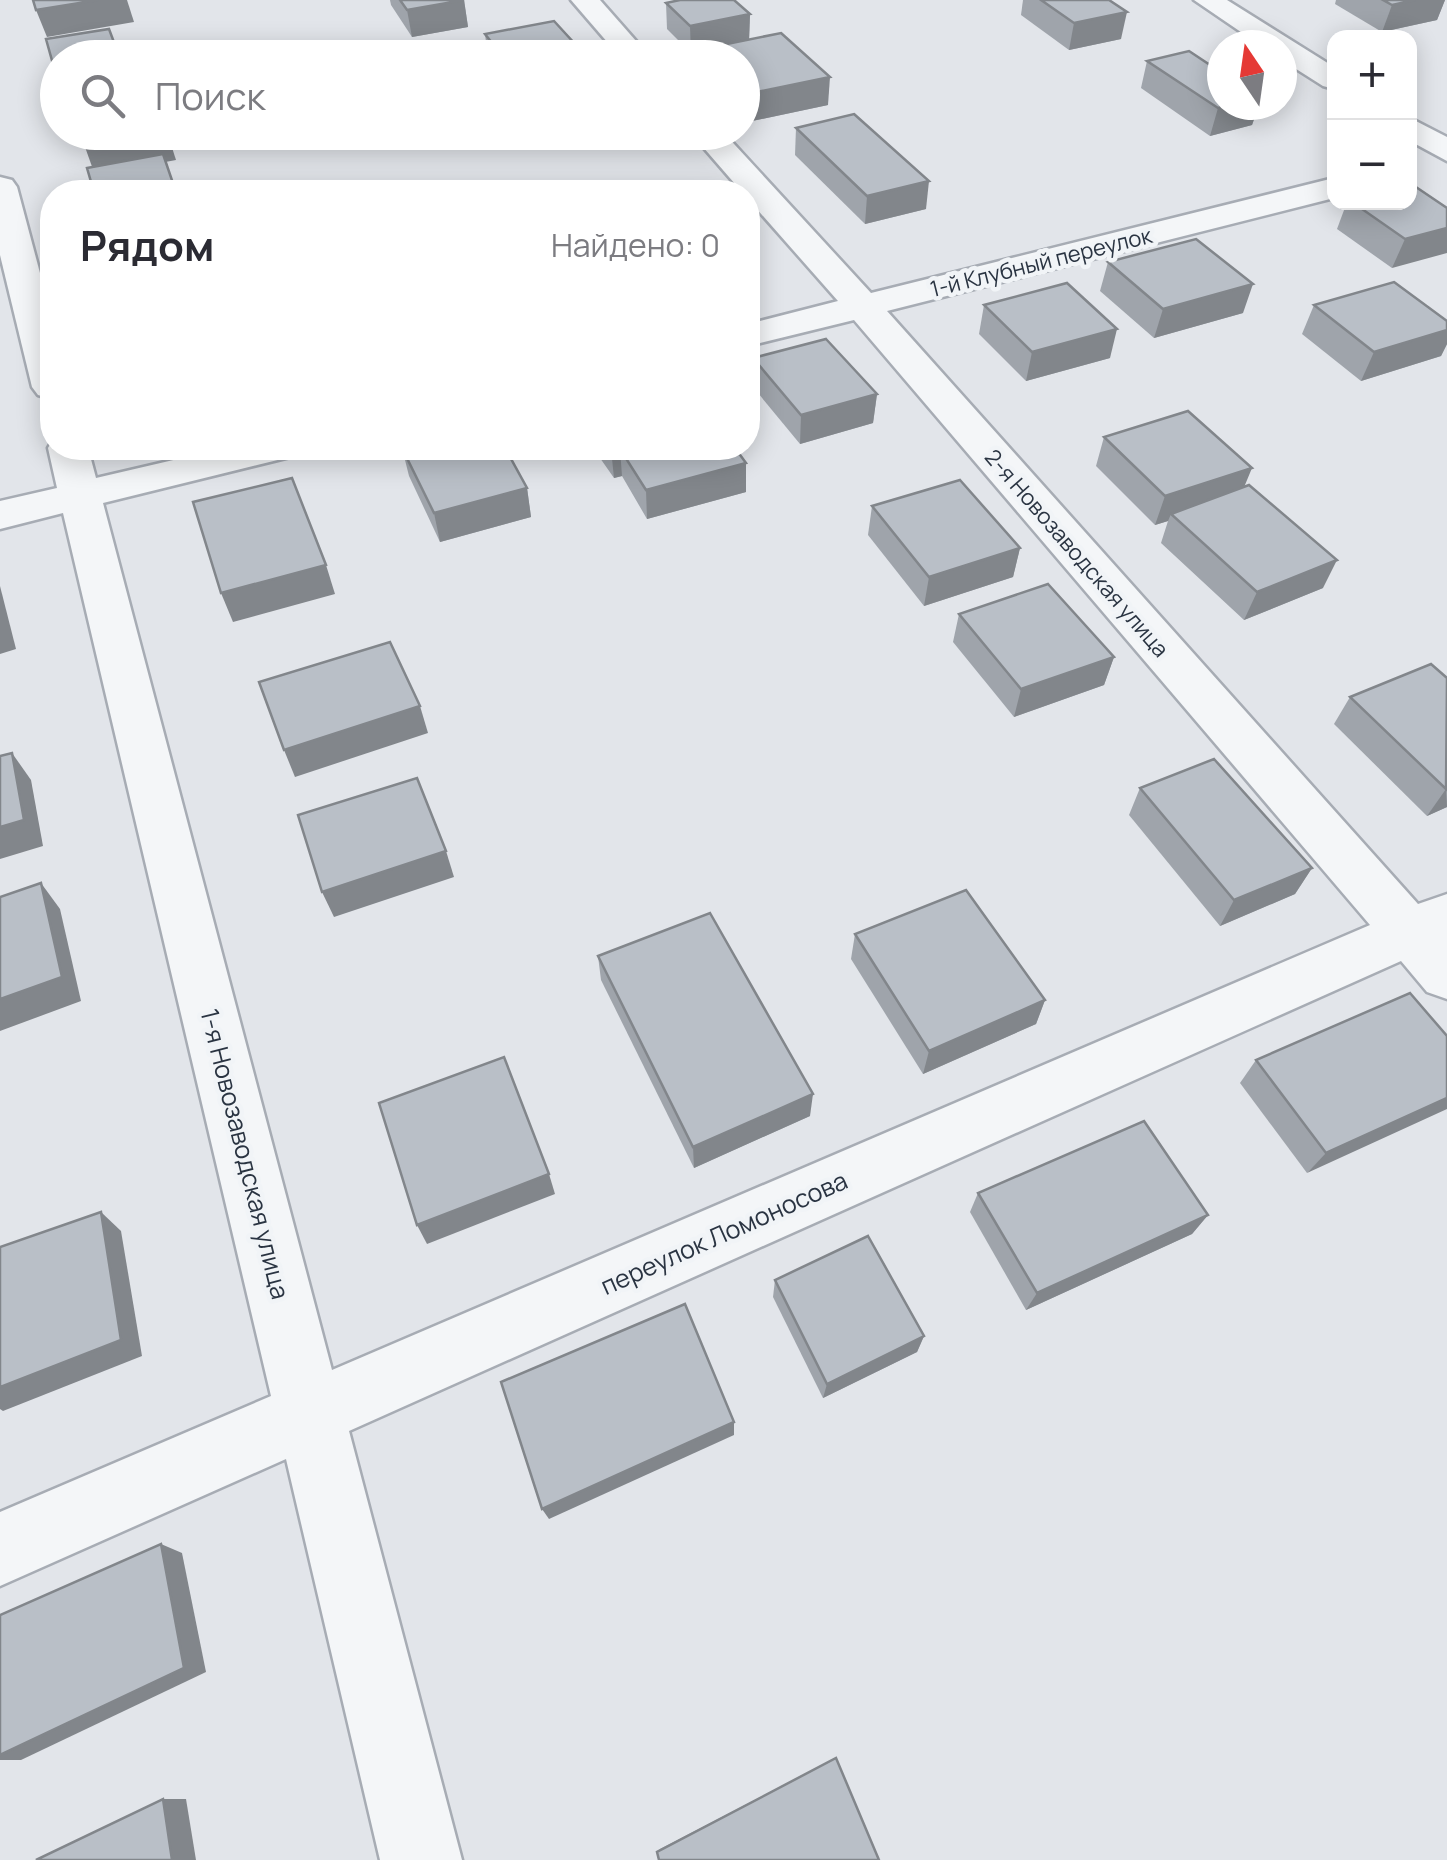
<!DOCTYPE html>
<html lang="ru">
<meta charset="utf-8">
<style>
body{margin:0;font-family:Manrope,sans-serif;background:#f2f2f3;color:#2b2b33}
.controls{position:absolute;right:30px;top:30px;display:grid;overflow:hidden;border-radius:20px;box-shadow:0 5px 25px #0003}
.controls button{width:90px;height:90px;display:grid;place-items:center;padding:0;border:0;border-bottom:2px solid #e1e1e2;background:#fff;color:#2b2b33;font:50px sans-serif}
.compass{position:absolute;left:1207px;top:30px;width:90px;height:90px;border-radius:50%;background:#fff;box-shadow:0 5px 25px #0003;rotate:347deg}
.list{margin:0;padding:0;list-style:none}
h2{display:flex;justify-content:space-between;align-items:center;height:130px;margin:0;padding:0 40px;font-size:42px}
h2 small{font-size:32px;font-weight:400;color:#7c7c81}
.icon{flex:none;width:55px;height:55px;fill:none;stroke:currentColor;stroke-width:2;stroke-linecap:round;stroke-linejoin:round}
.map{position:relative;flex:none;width:1447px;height:1860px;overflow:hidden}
.search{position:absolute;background:#fff;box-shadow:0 5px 25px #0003;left:40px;top:40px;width:720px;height:110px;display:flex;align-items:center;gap:25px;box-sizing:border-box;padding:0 35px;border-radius:55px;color:#7c7c81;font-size:38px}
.panel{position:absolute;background:#fff;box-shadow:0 5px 25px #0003;left:40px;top:180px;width:720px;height:280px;border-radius:40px}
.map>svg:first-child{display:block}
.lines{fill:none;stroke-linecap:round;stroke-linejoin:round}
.minor-casing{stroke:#a7acb4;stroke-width:5}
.minor{fill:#f4f6f8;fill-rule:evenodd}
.wall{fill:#9fa4ab}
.shaded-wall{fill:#82868b}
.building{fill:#b9bfc7;stroke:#82868b;stroke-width:2.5}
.labels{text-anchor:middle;stroke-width:9;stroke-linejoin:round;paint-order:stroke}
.far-street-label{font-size:22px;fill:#2a3442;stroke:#f1f4f7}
.street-label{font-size:25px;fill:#2a3442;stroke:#f1f4f7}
</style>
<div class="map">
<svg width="1447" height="1860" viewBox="0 0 1447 1860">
<rect width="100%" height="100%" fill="#e2e5ea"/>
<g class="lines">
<defs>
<g id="minor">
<path d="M571 0H600L651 58H621Z"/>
<path d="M1194 0H1227L1334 67V89L1323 86 1282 60V45H1260Z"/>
<path d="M1410 118 1447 137V161L1410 141Z"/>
<path d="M690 132H723L871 293 1334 178V198L887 311 1418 904 1447 894V999L1427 992 1401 961 349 1431 462 1860H380L286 1459 0 1586V1512L271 1396 63 513 0 529V501L57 488 48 448 52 441V448H88L96 478 225 448H296L290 457 103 503 332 1370 1370 925 854 320 748 346V324L838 301 748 199V192H742Z"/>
<path d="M0 177 12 180 17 187 52 318V399L38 395 32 387 0 255Z"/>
</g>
</defs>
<!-- minor casing -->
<use href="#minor" class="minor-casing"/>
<!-- minor -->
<use href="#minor" class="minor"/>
</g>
<!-- wall -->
<g class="wall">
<path d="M390 0H464L468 27 412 37 391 5Z"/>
<path d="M1023 0H1109L1121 39 1069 50 1021 15Z"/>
<path d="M1336 0H1445L1437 20 1382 32 1335 4Z"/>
<path d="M666 3 750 14 749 40 828 105 752 121 742 111V58H707V49L691 53 667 29Z"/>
<path d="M485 34 576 58H488Z"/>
<path d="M1147 61 1222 105H1259L1252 125 1210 136 1141 88Z"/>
<path d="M796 128 926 209 865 224 795 155Z"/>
<path d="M543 132H610L552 145Z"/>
<path d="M1347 202H1410L1447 208 1392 268 1337 229Z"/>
<path d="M1108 262 1243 313 1154 338 1100 291Z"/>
<path d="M984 305 1110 358 1026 381 979 334Z"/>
<path d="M1314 305 1447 321V344L1441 356 1361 381 1302 334Z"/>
<path d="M753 358 877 394 873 423 800 444 753 387Z"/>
<path d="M1104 437 1245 486 1323 588 1244 620 1161 543 1168 521 1155 525 1096 466Z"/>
<path d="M402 448 527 488 531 517 440 542 409 476Z"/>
<path d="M593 448H735L746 463V492L647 519 622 476 614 478Z"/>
<path d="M872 506 1020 548 1013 577 924 606 868 535Z"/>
<path d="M959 614 1114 657 1104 685 1014 717 953 642Z"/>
<path d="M1447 678V807L1427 816 1334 724 1350 697Z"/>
<path d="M1140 788 1312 868 1295 894 1220 926 1129 815Z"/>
<path d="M855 934 1045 1000 1036 1024 923 1074 851 959Z"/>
<path d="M598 956 810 1116 694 1168 601 980Z"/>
<path d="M1447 1036 1307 1173 1240 1083 1256 1060Z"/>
<path d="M978 1193 1208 1215 1192 1234 1026 1310 970 1212Z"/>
<path d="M775 1280 924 1336 917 1352 823 1398 773 1297Z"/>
<path d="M836 1758 657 1852 660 1849Z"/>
</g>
<!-- shaded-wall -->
<g class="shaded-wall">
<path d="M98 0H127L134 22 47 37 36 10Z"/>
<path d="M464 0 468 27 412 37 407 10Z"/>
<path d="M1415 0H1445L1437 20 1382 32 1392 5Z"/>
<path d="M1127 12 1121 39 1069 50 1074 23Z"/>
<path d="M750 14 749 41 691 53 690 26Z"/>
<path d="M575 44 576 58H506Z"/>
<path d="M118 53 120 58H89Z"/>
<path d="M830 77 828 105 752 121V93Z"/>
<path d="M1232 105H1259L1252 125 1210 136 1218 108Z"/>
<path d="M167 132 176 160 95 175 85 147Z"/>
<path d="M551 132H610L552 145Z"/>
<path d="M929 181 926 209 865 224 867 196Z"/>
<path d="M1447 228V253L1392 268 1405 239Z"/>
<path d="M1253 284 1243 313 1154 338 1163 309Z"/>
<path d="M1117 329 1110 358 1026 381 1032 352Z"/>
<path d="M1447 330V344L1441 356 1361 381 1374 352Z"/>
<path d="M877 394 873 423 800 444 801 415Z"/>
<path d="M617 448H678L620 449 622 476 614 478 611 449Z"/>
<path d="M746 463V492L647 519 646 490Z"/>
<path d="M1252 468 1240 497 1171 514 1168 521 1155 525 1165 496Z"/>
<path d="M527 488 531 517 440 542 434 513Z"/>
<path d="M1020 548 1013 577 924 606 929 577Z"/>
<path d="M1337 560 1323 588 1244 620 1257 592Z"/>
<path d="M326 565 335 594 233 622 221 593Z"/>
<path d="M0 586 16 649 0 654Z"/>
<path d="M1114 657 1104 685 1014 717 1021 689Z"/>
<path d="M420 706 428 733 295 777 284 750Z"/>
<path d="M12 753 31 780 43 846 0 859V827Z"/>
<path d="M1446 789 1447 807 1427 816Z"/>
<path d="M446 851 454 877 334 917 322 892Z"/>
<path d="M1312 868 1295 894 1220 926 1234 900Z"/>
<path d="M41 883 60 909 81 1001 0 1031V999Z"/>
<path d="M1045 1000 1036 1024 923 1074 929 1051Z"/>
<path d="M813 1094 810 1116 694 1168 693 1147Z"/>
<path d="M1447 1098V1109L1307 1173 1326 1153Z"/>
<path d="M549 1174 555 1194 427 1244 417 1225Z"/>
<path d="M101 1212 121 1231 142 1356 3 1411 0 1409V1387Z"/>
<path d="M1208 1215 1192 1234 1026 1310 1037 1293Z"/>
<path d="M924 1336 917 1352 823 1398 827 1384Z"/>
<path d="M734 1422V1435L549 1519 542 1509Z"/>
<path d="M161 1544 182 1553 206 1672 21 1760H0V1755Z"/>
<path d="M163 1799H186L196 1860H172Z"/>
</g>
<!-- building -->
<g class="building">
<path d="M33 0H98L36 10Z"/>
<path d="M400 0H464L407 10Z"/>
<path d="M680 0H734L750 14 690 26 666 3Z"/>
<path d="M1041 0H1109L1127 12 1074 23Z"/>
<path d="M1383 0H1415L1392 5Z"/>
<path d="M554 21 575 44 504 58 485 34Z"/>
<path d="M109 29 118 53 89 58H58V63L53 64 46 39Z"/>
<path d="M781 33 830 77 752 93 742 84V58H716L707 48Z"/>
<path d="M1189 51 1222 73V105H1232L1218 108 1147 61Z"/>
<path d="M854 114 929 181 867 196 796 128Z"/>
<path d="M81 132H164L85 147Z"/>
<path d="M163 154 176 192H94L87 168Z"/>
<path d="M1410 183 1447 208V228L1405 239 1352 202H1410Z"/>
<path d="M708 189 711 192H692Z"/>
<path d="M1196 239 1253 284 1163 309 1108 262Z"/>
<path d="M1394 282 1447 321V330L1374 352 1314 305Z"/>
<path d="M1067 283 1117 329 1032 352 984 305Z"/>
<path d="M826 339 877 394 801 415 753 358Z"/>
<path d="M1188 411 1252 468 1165 496 1104 437Z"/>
<path d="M402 448H505L527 488 434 513Z"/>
<path d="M626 448H735L746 463 646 490 620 449Z"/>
<path d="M292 478 326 565 221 593 193 502Z"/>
<path d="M960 480 1020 548 929 577 872 506Z"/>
<path d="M1249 485 1337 560 1257 592 1171 514Z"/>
<path d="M1048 584 1114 657 1021 689 959 614Z"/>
<path d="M390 642 420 706 284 750 259 682Z"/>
<path d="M1431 664 1447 678 1446 789 1350 697Z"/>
<path d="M12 753 24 820 0 827V756Z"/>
<path d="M1214 759 1312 868 1234 900 1140 788Z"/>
<path d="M417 778 446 851 322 892 298 815Z"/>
<path d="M41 883 62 977 0 999V897Z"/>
<path d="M966 890 1045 1000 929 1051 855 934Z"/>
<path d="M710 913 813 1094 693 1147 598 956Z"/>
<path d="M1410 993 1447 1036V1098L1326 1153 1256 1060Z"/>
<path d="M504 1057 549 1174 417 1225 379 1103Z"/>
<path d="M1144 1121 1208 1215 1037 1293 978 1193Z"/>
<path d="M101 1212 121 1340 0 1387V1247Z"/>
<path d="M868 1236 924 1336 827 1384 775 1280Z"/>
<path d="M685 1304 734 1422 542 1509 501 1382Z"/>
<path d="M161 1544 184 1668 0 1755V1615Z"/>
<path d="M836 1758 879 1860H659L657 1852Z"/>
<path d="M163 1799 172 1860H36Z"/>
</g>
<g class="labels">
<!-- far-street labels -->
<g class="far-street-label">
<text transform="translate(1041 262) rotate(-14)" y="8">1-й Клубный переулок</text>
<text transform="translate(1077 553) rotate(49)" y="8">2-я Новозаводская улица</text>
</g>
<!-- street labels -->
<g class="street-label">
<text transform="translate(245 1154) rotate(76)" y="9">1-я Новозаводская улица</text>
<text transform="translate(724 1233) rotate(-24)" y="9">переулок Ломоносова</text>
</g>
</g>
</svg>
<div class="controls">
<button>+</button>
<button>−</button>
</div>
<svg class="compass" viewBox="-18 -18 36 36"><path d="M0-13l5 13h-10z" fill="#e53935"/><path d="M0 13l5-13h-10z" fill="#7c7c81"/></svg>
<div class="search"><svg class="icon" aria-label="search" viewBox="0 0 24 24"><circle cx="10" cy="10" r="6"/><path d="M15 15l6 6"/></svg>Поиск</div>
<section class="panel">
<h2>Рядом<small>Найдено: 0</small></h2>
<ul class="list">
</ul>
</section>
</div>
